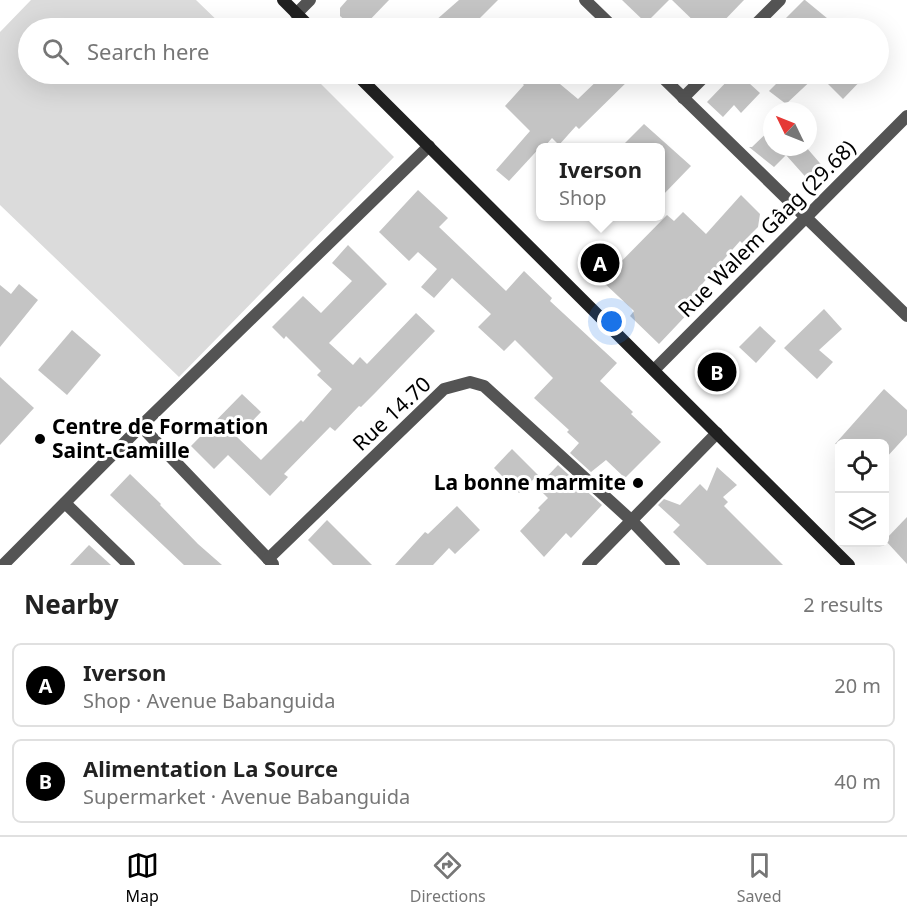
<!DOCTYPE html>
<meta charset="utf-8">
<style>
body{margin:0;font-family:"Noto Sans",sans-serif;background:#f2f2f2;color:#222}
.controls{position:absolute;right:18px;bottom:18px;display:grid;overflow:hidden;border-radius:9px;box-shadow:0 6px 24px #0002}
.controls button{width:54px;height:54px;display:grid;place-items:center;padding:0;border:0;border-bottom:2px solid #e0e0e0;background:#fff;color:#222;font:30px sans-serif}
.compass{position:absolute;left:763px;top:102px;width:54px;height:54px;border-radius:50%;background:#fff;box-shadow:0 6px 24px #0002;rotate:313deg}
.you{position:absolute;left:612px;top:322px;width:21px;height:21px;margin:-15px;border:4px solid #fff;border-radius:50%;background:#1a73e8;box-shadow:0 0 0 9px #1a73e833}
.badge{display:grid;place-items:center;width:39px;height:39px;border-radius:50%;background:#000;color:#fff;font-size:20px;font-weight:700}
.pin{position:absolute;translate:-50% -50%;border:3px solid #fff;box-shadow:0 2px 6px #0006}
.popup{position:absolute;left:536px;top:143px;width:129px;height:78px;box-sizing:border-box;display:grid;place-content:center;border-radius:9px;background:#fff;filter:drop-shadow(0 2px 4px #0005);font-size:20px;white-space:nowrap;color:#767676}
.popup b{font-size:22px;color:#222}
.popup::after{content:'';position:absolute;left:50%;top:100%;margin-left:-12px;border:12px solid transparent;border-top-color:#fff}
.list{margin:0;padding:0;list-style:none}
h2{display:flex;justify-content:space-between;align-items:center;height:78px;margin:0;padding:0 24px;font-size:26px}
h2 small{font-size:20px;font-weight:400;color:#767676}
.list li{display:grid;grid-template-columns:39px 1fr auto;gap:18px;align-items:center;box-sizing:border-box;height:84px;margin:0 12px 12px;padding:0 12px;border:2px solid #e0e0e0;border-radius:9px}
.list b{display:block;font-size:22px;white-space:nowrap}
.list p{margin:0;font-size:20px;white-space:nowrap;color:#767676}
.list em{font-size:20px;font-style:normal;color:#767676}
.icon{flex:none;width:33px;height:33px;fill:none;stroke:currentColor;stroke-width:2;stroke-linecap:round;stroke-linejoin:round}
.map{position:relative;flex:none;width:907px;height:565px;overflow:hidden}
.search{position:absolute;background:#fff;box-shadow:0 6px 24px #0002;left:18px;right:18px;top:18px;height:66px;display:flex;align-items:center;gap:15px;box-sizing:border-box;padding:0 21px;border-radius:33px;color:#767676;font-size:22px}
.sheet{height:270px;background:#fff}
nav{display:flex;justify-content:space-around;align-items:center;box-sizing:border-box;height:84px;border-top:2px solid #e0e0e0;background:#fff;font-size:16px;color:#767676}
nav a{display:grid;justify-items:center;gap:3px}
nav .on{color:#000}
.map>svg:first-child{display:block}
.green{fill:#dbdbdb}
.building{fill:#c4c4c4}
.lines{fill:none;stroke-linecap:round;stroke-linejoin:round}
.street{stroke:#545454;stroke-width:12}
.secondary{stroke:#212121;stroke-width:12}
.poi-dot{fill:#000;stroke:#fff;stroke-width:2}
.labels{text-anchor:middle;stroke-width:6;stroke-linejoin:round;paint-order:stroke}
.street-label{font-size:21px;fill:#000;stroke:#fff}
.poi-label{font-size:21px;font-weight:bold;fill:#000;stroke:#fff;text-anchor:start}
</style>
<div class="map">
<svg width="907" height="565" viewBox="0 0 907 565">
<rect width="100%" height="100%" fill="#fff"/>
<!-- green -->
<path class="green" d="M31 0H196L225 28H28V74H311L394 157 179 377 0 205V32Z"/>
<!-- building -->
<g class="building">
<path d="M347 0H389L362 28H354L340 16V8Z"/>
<path d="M459 0H498L470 28H427Z"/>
<path d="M622 0H669L646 23Z"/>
<path d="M672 0H744L717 28H701Z"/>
<path d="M804 0H805L839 28H776Z"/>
<path d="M512 74H548L578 99 604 74H635L579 129 576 126 559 145 552 138 546 145 544 143 509 181 496 170 530 131 505 106 524 85Z"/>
<path d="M734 74H739L760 93 741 113 734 105 723 117 707 102Z"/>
<path d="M786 74H867L843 99 818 74 786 104 769 91Z"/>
<path d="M644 124 691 166 660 198V147H621Z"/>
<path d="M772 128V147H806L825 169 810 182 786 155 774 167 749 147H752Z"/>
<path d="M418 190 448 218 439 227 506 291 524 271 552 298 550 301 617 363 600 381 633 412 631 414 661 442 625 478 606 460 591 472 570 453 579 443 567 432 569 430 534 398 553 378 515 340 504 351 478 327 491 314 452 278 434 298 421 287 437 269 418 252 409 261 379 232Z"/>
<path d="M741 195 760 214 758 227 742 243 740 241 703 283 697 291 702 294 693 304 695 306 659 344 630 316 634 311 602 281 667 215 674 221 683 212 706 234Z"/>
<path d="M348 245 387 284 329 343 353 365 360 357 367 364 416 313 435 331 376 392 361 407 359 406 335 431 330 427 284 474 288 477 270 496 228 455 214 469 191 446 242 394 261 412 237 437 261 460 301 420 303 422 332 389 317 375 321 371 286 336 284 339 272 327 303 296 321 313 352 281 332 263Z"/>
<path d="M19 284 38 300 0 347V285L11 294Z"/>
<path d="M824 309 842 329 819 350 833 362 817 379 784 348Z"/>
<path d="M760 326 776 341 756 363 739 347Z"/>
<path d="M72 330 101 355 67 395 38 370Z"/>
<path d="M0 377 34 408 0 445Z"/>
<path d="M884 389 907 410V435L885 459V444H835Z"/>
<path d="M512 449 538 475 519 493 494 468Z"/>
<path d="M558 465 602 505 571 538 566 533 544 557 520 531 540 510 538 508 548 498 537 487Z"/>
<path d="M717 467 737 485 723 497 728 502 724 506 783 565H707L673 532 680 525 658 505 664 499 680 505 700 484 707 491Z"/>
<path d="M130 474 161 504 160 505 198 544 222 565H184L110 495Z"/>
<path d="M457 506 480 530 455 554 449 548 433 565H395L425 532 428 534Z"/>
<path d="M907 517V564L885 540Z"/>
<path d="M327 520 372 565H333L308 540Z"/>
<path d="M89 545 111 565H70Z"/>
</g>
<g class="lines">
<!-- street -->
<g class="street">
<path d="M585 0 614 28"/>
<path d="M296 14 310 0"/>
<path d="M752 28 780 0"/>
<path d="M659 74 907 316"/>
<path d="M683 98 707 74"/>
<path d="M654 370 907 116"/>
<path d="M141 426 273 564"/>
<path d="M65 503 129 565"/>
<path d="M268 559 444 389 470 382 484 386 632 521 674 565"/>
<path d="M3 565 141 426 429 146"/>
<path d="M588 565 717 433"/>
</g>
<!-- secondary -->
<g class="secondary">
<path d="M283 0 311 28"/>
<path d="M356 74 849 565"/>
</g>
</g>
<!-- markers -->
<g class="poi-dot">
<circle cx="40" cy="439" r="6"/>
<circle cx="638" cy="483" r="6"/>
</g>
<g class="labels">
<!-- street labels -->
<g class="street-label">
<text transform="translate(767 229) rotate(-45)" y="7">Rue Walem Gâag (29.68)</text>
<text transform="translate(392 414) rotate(-43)" y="7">Rue 14.70</text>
</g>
<!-- poi labels -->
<g class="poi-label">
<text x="52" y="434">Centre de Formation<tspan x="52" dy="24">Saint-Camille</tspan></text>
<text x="626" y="490" text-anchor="end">La bonne marmite</text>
</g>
</g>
</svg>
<div class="controls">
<button><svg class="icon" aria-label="locate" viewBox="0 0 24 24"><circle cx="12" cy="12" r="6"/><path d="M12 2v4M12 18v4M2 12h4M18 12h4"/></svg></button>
<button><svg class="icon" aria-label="layers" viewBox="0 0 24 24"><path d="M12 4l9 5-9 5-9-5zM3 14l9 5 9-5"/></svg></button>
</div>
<svg class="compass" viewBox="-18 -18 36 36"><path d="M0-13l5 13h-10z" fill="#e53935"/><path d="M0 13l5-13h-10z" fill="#767676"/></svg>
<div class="you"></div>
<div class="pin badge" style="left:600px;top:263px">A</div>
<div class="popup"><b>Iverson</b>Shop</div>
<div class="pin badge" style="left:717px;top:372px">B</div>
<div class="search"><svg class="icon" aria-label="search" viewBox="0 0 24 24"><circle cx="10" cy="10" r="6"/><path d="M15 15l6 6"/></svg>Search here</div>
</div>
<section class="sheet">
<h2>Nearby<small>2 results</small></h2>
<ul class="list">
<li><span class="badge">A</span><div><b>Iverson</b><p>Shop · Avenue Babanguida</p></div><em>20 m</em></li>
<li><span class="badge">B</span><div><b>Alimentation La Source</b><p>Supermarket · Avenue Babanguida</p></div><em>40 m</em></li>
</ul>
</section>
<nav>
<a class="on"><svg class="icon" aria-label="map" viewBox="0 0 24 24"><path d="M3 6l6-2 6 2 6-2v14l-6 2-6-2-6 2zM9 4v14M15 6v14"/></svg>Map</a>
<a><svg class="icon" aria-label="directions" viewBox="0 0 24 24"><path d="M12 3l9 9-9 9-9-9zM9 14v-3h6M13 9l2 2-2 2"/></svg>Directions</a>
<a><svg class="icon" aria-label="saved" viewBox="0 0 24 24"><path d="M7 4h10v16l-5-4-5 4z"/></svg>Saved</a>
</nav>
